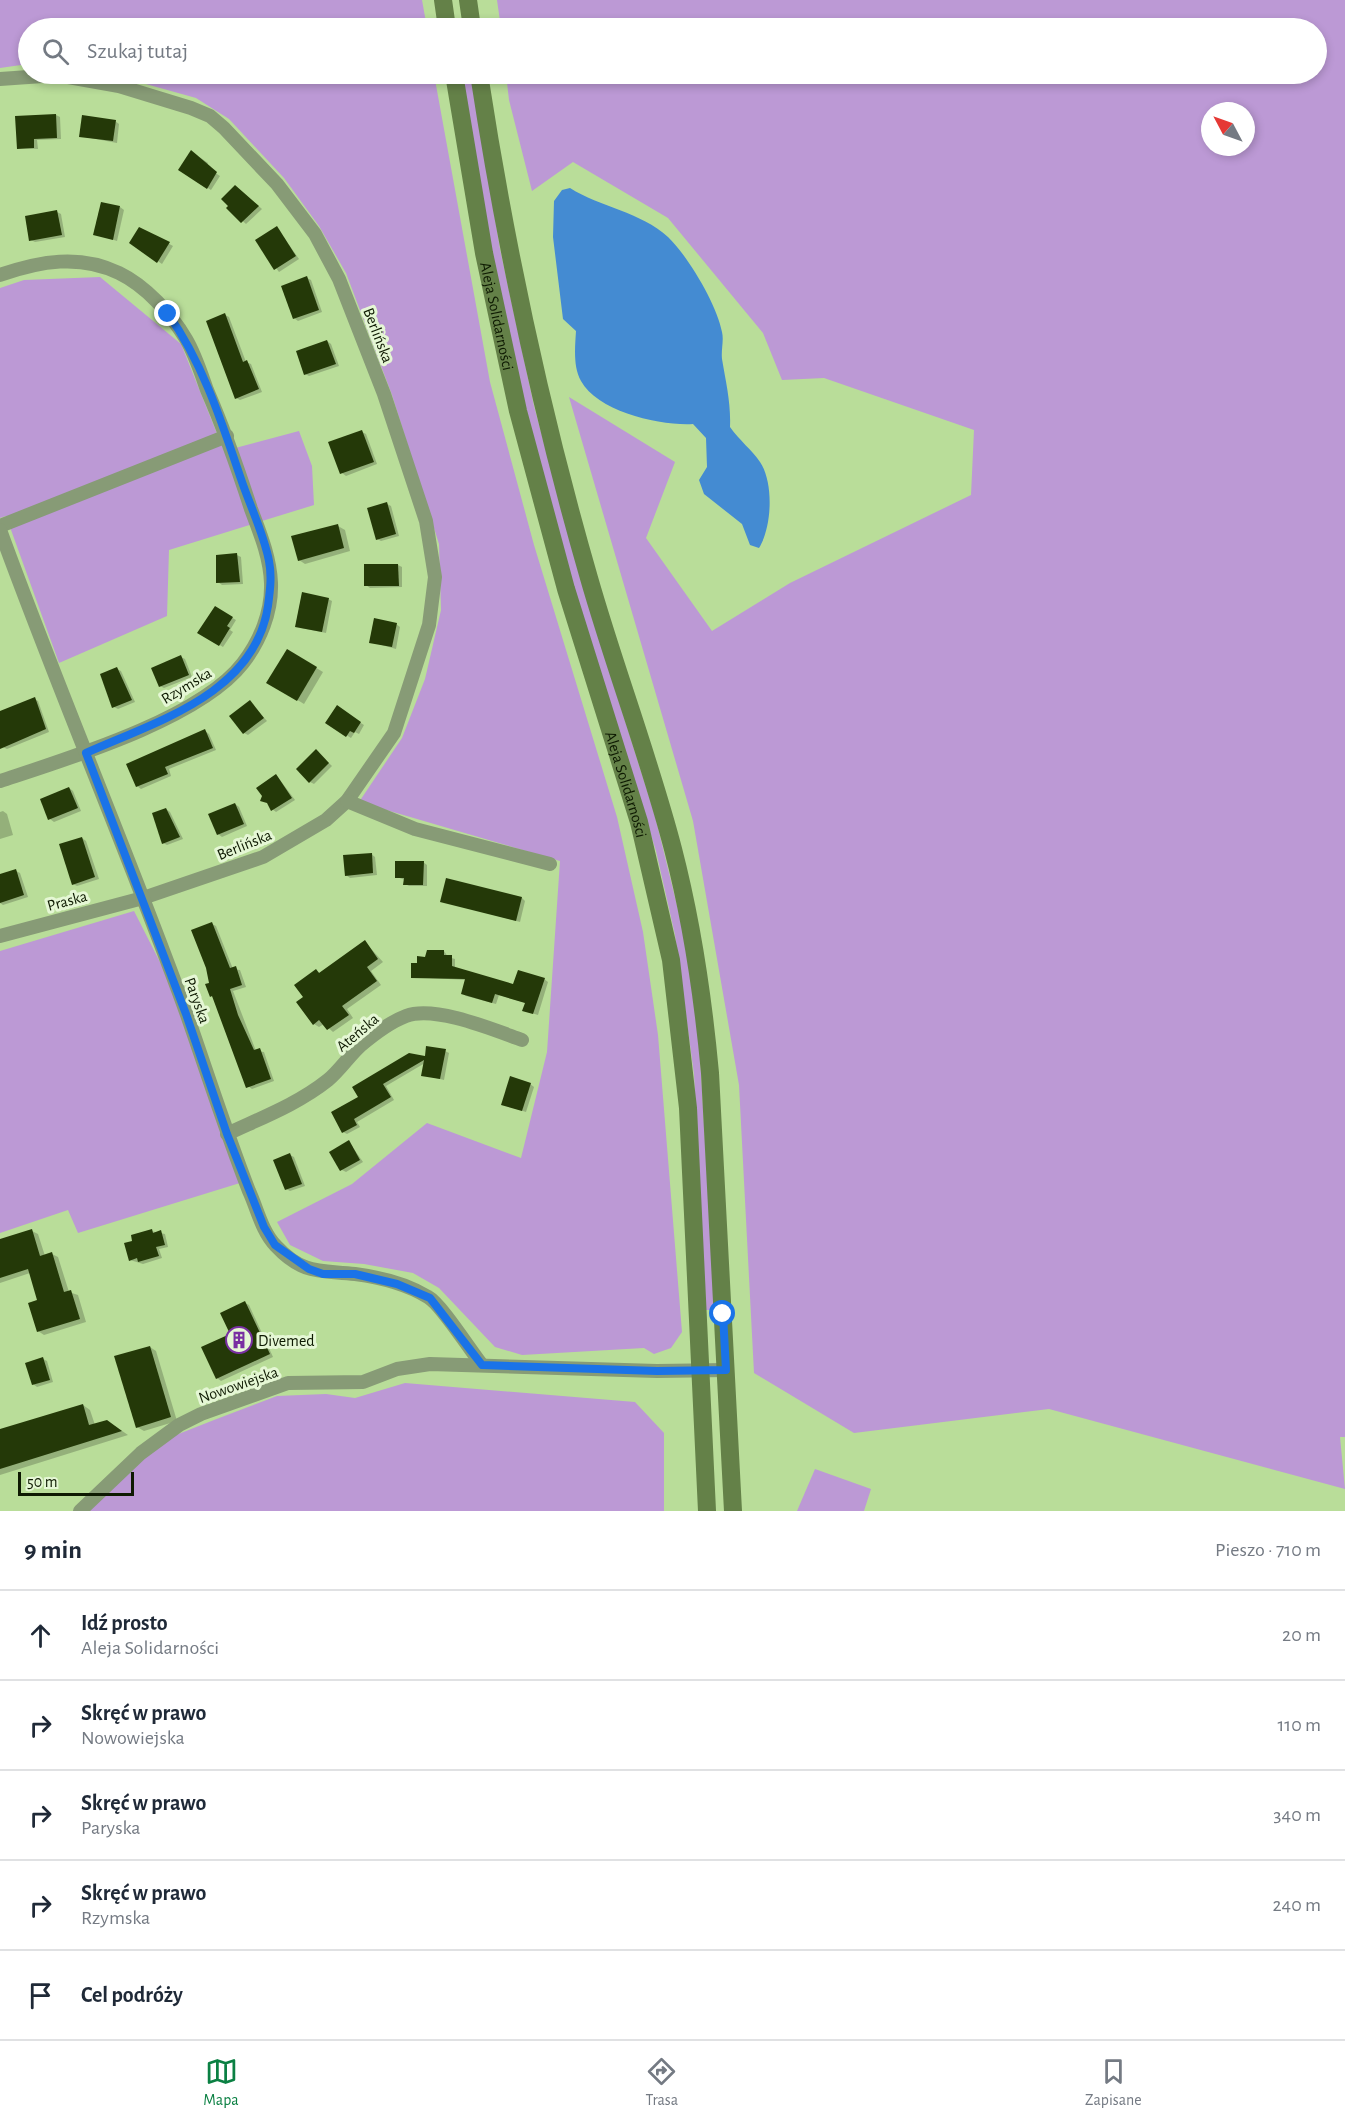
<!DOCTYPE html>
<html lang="pl">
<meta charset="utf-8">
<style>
body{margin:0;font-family:"Alegreya Sans",sans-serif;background:#f6f6f7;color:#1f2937}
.compass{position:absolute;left:1201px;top:102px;width:54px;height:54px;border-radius:50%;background:#fff;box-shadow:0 3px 9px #0003;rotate:311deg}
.scale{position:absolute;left:18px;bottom:15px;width:116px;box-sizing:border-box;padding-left:6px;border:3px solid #0e1a02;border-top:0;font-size:16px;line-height:21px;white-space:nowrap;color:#0e1a02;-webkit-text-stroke:4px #e5f7d5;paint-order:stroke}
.stop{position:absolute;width:18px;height:18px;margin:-14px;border:4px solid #1a73e8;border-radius:50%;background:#fff}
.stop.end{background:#1a73e8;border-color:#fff;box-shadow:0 2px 6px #0008}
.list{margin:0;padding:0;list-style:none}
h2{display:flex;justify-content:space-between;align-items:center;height:78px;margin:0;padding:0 24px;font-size:26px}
h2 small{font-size:20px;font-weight:400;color:#747a83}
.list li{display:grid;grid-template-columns:39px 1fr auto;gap:18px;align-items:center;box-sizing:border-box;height:90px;padding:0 24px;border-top:2px solid #e0e1e3}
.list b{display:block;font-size:22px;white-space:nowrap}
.list p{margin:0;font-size:20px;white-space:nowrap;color:#747a83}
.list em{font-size:20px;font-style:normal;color:#747a83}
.icon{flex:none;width:33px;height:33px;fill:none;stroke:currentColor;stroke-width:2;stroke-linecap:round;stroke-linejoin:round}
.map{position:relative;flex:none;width:1345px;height:1511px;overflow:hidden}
.search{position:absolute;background:#fff;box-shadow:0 3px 9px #0003;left:18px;right:18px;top:18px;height:66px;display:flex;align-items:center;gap:15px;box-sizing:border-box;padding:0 21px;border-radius:33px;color:#747a83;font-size:22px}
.sheet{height:528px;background:#fff}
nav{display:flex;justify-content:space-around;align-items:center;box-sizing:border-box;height:84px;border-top:2px solid #e0e1e3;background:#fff;font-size:16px;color:#747a83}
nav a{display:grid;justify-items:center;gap:3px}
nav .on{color:#0b8043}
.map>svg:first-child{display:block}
.green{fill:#bc99d5;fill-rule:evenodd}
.water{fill:#448bd2}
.shadow{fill:#0003}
.building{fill:#243908}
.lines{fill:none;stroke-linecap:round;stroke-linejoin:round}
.street{stroke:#879b76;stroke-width:14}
.secondary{stroke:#648148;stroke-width:18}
.route{stroke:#1a73e8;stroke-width:8}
.labels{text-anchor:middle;stroke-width:6;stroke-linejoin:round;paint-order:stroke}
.street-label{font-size:16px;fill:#0e1a02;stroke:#e5f7d5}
.poi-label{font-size:16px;fill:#0e1a02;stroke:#e5f7d5;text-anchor:start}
</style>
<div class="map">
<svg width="1345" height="1511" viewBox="0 0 1345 1511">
<rect width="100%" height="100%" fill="#b9dd99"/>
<!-- green -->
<g class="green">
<path d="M0 0H422L427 28H28V64L0 68Z"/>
<path d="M497 0H1345V1437H1340L1345 1489 1049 1409 854 1433 754 1373 739 1085 693 821 569 397 675 462 646 538 712 631 790 583 971 495 974 430 824 378 782 380 763 333 668 218 573 162 532 191 509 100 506 74H1316V28H501ZM1210 111H1246V147H1210Z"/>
<path d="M110 74H434L490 382 534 545 617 817 643 932 658 1035 682 1332 671 1348 654 1354 644 1348 522 1355 495 1347 439 1288 413 1273 364 1264 323 1261 290 1245 277 1222 352 1184 427 1123 521 1158 547 1052 560 861 359 802 402 738 425 679 441 610 439 544 392 395 346 273 319 226 284 178 229 119 196 98Z"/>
<path d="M462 74H471L500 249 534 406 582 584 655 816 684 934 699 1040 715 1310H706L694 1074 675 935 656 851 574 587 526 408 492 251Z"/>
<path d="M100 277 181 344 224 451 299 431 312 466 314 505 169 550 167 616 59 663 6 516 0 518V288L24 280Z"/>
<path d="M134 911 165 972 240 1183 78 1233 68 1210 0 1233V951Z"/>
<path d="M405 1383 635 1402 664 1433V1511H88L146 1456 176 1435 214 1420 277 1396 326 1394 355 1398Z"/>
<path d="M815 1469 871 1489 864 1511H797Z"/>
</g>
<!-- water -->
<path class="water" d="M570 188C600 207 641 212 668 237 688 256 717 305 722 332 724 340 721 350 722 359 726 383 731 403 730 427 739 440 752 450 760 462 774 483 772 527 759 548L750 545 742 524 704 494 699 480 707 467 706 438 693 424C661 426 598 412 581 381 573 367 575 347 576 331L563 319 553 237 554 201 562 190Z"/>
<!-- shadow -->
<g class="shadow">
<path d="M56 115 60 117 61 139 37 140 38 149 19 148Z"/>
<path d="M115 121 119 124 117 143 80 136Z"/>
<path d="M192 152 208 163 206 167 220 176 211 190 180 170Z"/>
<path d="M239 189 262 209 246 224 228 208Z"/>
<path d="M120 207 124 210 117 241 95 234Z"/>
<path d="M57 212 61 214 65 237 35 242 31 240Z"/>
<path d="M140 228 173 246 162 264 131 242Z"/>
<path d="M277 228 299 259 279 272 257 241Z"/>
<path d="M307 278 311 280 322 312 298 321 294 318Z"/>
<path d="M225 315 229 317 246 362 251 364 262 392 240 400 236 398Z"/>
<path d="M327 341 331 344 339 366 309 376 305 374Z"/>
<path d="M362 432 366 434 377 464 346 476 342 473Z"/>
<path d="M387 504 391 506 399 536 381 541 377 539Z"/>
<path d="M338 526 345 530 350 551 305 564 299 560Z"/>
<path d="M237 555 241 557 243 584 222 585 218 582Z"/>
<path d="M398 565 402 567V587L370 588 366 585Z"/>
<path d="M328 599 332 601 326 633 301 628Z"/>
<path d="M215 608 236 620 230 630 233 632 223 647 199 632Z"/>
<path d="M396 624 400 627 396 649 371 642Z"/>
<path d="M288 651 323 672 304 704 268 682Z"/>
<path d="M181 657 185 659 192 677 164 688 160 686Z"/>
<path d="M117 669 121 671 135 702 118 709 114 707Z"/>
<path d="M34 699 38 701 49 732 7 749 3 747 0 739V712Z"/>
<path d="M250 702 267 721 248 735 244 733Z"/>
<path d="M337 708 364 725 359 734 355 732 351 738 327 723Z"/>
<path d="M205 731 209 734 216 750 169 769 171 776 141 789 137 786Z"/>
<path d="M316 751 332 766 314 784 310 782Z"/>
<path d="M277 776 295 800 276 812 272 809Z"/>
<path d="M69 788 73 791 81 811 54 822 50 819 42 799Z"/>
<path d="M235 804 239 807 247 826 222 837 218 834Z"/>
<path d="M166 809 170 812 183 839 167 845 163 843Z"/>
<path d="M3 811 7 814 13 835 0 839V812Z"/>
<path d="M82 838 86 841 99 879 77 886 73 884Z"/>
<path d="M371 854 375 857 377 875 350 878 346 875Z"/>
<path d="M423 862 427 865V886H409L405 884V880L397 877Z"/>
<path d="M16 871 20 873 28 897 3 905 0 903V876Z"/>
<path d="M522 898 525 901 520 922 442 901Z"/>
<path d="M212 924 216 926 233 969 240 970 246 987 233 991 256 1051 264 1052 274 1081 252 1089 248 1086 215 998 211 996Z"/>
<path d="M365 942 383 962 371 971 381 985 347 1009 353 1018 333 1032 324 1024 319 1027 314 1024 305 998 316 971 320 973Z"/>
<path d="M444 951 448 957 455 959V968L514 986 544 979 548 982 538 1015 528 1012 526 1003 499 995 496 1004 466 996 462 993 466 980 412 977 419 964Z"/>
<path d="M445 1051 449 1053 444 1080 423 1075 425 1063 386 1086 394 1100 357 1122 360 1127 347 1134 343 1132 360 1098 426 1057Z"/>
<path d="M530 1084 534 1087 526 1112 507 1106Z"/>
<path d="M349 1142 363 1162 346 1172 342 1170Z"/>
<path d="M290 1155 294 1157 305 1186 290 1191 286 1189Z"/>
<path d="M32 1231 38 1234 45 1256 52 1254 58 1257 69 1292 78 1295 86 1322 44 1335 38 1331 39 1301 30 1273 0 1283V1241Z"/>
<path d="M151 1231 165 1234 168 1247 159 1249 162 1258 143 1264 130 1260Z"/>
<path d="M245 1303 249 1305 273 1357 221 1381 217 1378Z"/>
<path d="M150 1347 156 1351 177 1421 144 1431 137 1427Z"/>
<path d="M43 1359 47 1361 53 1382 37 1387 33 1384Z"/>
<path d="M83 1405 90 1410 95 1425 115 1426 128 1435 0 1475V1431Z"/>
</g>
<!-- building -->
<g class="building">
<path d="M56 114 57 138 34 139V148L17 149 15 116Z"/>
<path d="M82 115 116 120 113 141 79 137Z"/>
<path d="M191 150 217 172 207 189 178 170Z"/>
<path d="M235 185 259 206 241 223 226 208 228 206 221 199Z"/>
<path d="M101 202 120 206 113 240 93 235Z"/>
<path d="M57 210 62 235 29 241 25 216Z"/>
<path d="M277 226 296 256 274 270 255 240Z"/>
<path d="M139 227 170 242 157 263 129 243Z"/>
<path d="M307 276 319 310 293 319 281 286Z"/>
<path d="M225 313 243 362 247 360 259 389 235 399 206 321Z"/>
<path d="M327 340 336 364 304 375 296 351Z"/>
<path d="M362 430 374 462 340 474 328 442Z"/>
<path d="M387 502 396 534 376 540 367 508Z"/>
<path d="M338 524 344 548 298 561 291 536Z"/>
<path d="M237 553 240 582 216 583V555Z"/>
<path d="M364 564H398L399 586H364Z"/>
<path d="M302 592 329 598 322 632 295 627Z"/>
<path d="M215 606 233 617 227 626 230 628 219 646 197 633Z"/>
<path d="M374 618 397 623 392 647 369 643Z"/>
<path d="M287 649 317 667 297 701 266 683Z"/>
<path d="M181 655 189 675 159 687 151 668Z"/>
<path d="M117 667 132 700 112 708 100 674Z"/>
<path d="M35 697 46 729 0 749V711Z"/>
<path d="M250 700 264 718 243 734 229 716Z"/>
<path d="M337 705 361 722 354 733 350 731 346 737 325 723Z"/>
<path d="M205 729 213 748 165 767 168 774 136 787 126 764Z"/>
<path d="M316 749 329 763 309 783 296 769Z"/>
<path d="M276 774 292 798 271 811 267 803 260 801 262 796 256 788Z"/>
<path d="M69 787 78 808 48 820 40 799Z"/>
<path d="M235 803 244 824 217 835 208 814Z"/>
<path d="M166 808 180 837 162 844 152 813Z"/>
<path d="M82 837 95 877 72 885 59 844Z"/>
<path d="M372 853 373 873 345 876 343 855Z"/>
<path d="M395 861H424L423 885H403L404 878H395Z"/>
<path d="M16 869 24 895 0 903V874Z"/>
<path d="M446 878 522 897 516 921 440 902Z"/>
<path d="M212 922 230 968 236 966 242 985 230 989 238 1015 254 1050 260 1048 271 1079 246 1088 212 996 210 997 205 984 209 983 206 968 191 930Z"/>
<path d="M365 940 378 959 367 967 377 981 342 1006 349 1015 327 1030 319 1020 313 1025 296 1002 303 997 294 985 316 969 319 973Z"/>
<path d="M427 950H444V955H452V966L513 984 518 970 545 978 533 1014 522 1011 525 1003 495 994 492 1003 461 994 465 979 411 978V963H417V956L425 957Z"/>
<path d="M426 1046 446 1049 440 1079 421 1076 424 1060 383 1084 391 1097 354 1119 357 1125 342 1133 331 1112 358 1097 352 1087 409 1053 425 1056Z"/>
<path d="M510 1076 531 1083 522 1111 501 1105Z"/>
<path d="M349 1140 360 1160 340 1171 329 1152Z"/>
<path d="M290 1153 302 1184 285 1190 273 1160Z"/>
<path d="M32 1229 40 1256 52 1252 64 1292 71 1290 80 1319 37 1332 28 1303 37 1300 28 1269 0 1278V1239Z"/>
<path d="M152 1229 153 1233 161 1230 165 1245 156 1247 159 1256 138 1262 137 1258 129 1261 124 1243 132 1241 131 1235Z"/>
<path d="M245 1301 270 1354 216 1379 201 1347 230 1334 220 1313Z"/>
<path d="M150 1346 171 1417 136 1428 114 1356Z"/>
<path d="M43 1357 50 1380 32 1385 25 1363Z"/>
<path d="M83 1404 89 1425 107 1420 122 1431 0 1469V1429Z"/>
</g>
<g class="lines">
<!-- street -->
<g class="street">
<path d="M0 79 57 75 119 86 191 108 210 116 224 128 277 184 315 234 339 279 384 394 426 521 435 577 429 625 394 733 347 801 326 820 263 857 143 898 0 936"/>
<path d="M0 275C40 261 80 254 119 273 146 286 171 314 186 339 195 354 201 373 207 390 224 429 238 469 251 509 260 533 270 557 271 583 272 612 260 641 243 663 200 719 67 759 0 781"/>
<path d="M0 526 227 436"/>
<path d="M0 530C59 692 127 850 186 1012 207 1072 226 1132 249 1191 257 1208 262 1232 276 1246 303 1275 320 1270 355 1274 378 1277 407 1284 428 1297 441 1304 470 1350 482 1365"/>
<path d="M347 801 415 829 550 864"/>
<path d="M227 1134C261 1118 298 1104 328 1080 340 1070 349 1056 360 1046 373 1035 390 1022 406 1016 435 1005 494 1030 522 1040"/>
<path d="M80 1511 141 1453 179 1425 201 1414 288 1383 363 1382 397 1369 430 1364 657 1371 726 1370"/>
</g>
<!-- secondary -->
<g class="secondary">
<path d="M443 0 447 28"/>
<path d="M468 0 472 28"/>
<path id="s1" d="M454 74 484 253 518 411 566 589 639 822 671 960 688 1108 707 1511"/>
<path d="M479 74C505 244 541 412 589 578 615 669 649 757 673 849 692 922 703 997 710 1073L733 1511"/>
</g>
</g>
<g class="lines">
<!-- route -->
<path class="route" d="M168 314C203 363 222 423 241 479 250 506 264 534 269 561 272 576 270 591 268 606 255 694 155 722 86 753L186 1014 227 1134 264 1227 275 1245 309 1269 323 1274H355L397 1284 430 1298 482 1365 657 1371 726 1370 723 1314"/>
</g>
<!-- icons -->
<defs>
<symbol id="building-ring" viewBox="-11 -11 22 22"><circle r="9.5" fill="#e5f7d5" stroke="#792fa2" stroke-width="1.5"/><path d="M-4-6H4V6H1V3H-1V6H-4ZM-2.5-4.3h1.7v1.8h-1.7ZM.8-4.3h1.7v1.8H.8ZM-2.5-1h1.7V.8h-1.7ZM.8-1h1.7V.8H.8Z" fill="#792fa2"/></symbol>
</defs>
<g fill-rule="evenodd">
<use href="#building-ring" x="224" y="1325" width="30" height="30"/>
</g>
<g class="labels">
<!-- street labels -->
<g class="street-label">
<text dy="6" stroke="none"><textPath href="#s1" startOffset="246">Aleja Solidarności</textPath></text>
<text transform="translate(379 335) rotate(69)" y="6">Berlińska</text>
<text transform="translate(186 685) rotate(-31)" y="6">Rzymska</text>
<text dy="6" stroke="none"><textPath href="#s1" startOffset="732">Aleja Solidarności</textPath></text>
<text transform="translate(244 844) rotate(-22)" y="6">Berlińska</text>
<text transform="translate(67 900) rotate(-15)" y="6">Praska</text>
<text transform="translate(198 1000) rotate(70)" y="6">Paryska</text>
<text transform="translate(357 1032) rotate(-40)" y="6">Ateńska</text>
<text transform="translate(238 1384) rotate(-19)" y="6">Nowowiejska</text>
</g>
<!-- poi labels -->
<g class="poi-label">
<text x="258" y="1346">Divemed</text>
</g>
</g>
</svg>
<svg class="compass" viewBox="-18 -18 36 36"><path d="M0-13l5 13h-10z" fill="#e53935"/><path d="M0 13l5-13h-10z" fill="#747a83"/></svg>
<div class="scale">50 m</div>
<div class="stop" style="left:723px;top:1314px"></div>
<div class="stop end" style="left:168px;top:314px"></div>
<div class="search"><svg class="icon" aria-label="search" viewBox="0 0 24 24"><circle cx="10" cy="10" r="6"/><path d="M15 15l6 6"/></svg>Szukaj tutaj</div>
</div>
<section class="sheet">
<h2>9 min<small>Pieszo · 710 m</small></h2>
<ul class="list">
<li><svg class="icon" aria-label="ahead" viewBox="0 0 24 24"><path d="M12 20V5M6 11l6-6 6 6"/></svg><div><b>Idź prosto</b><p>Aleja Solidarności</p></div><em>20 m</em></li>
<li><svg class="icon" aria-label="right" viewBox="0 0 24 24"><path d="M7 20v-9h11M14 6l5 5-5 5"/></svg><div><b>Skręć w prawo</b><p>Nowowiejska</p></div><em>110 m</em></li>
<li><svg class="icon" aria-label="right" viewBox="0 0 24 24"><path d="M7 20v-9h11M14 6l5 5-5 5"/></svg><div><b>Skręć w prawo</b><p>Paryska</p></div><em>340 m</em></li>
<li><svg class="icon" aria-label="right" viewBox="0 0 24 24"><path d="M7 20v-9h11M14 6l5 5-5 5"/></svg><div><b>Skręć w prawo</b><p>Rzymska</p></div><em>240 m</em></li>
<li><svg class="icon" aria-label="arrive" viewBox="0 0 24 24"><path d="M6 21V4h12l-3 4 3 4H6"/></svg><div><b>Cel podróży</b></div></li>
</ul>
</section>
<nav>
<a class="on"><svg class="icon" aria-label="map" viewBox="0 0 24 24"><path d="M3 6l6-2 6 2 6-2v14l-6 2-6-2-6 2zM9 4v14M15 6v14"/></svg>Mapa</a>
<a><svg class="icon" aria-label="directions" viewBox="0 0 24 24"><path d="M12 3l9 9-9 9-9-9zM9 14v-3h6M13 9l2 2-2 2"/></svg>Trasa</a>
<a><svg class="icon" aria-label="saved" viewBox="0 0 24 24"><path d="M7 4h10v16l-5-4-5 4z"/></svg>Zapisane</a>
</nav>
